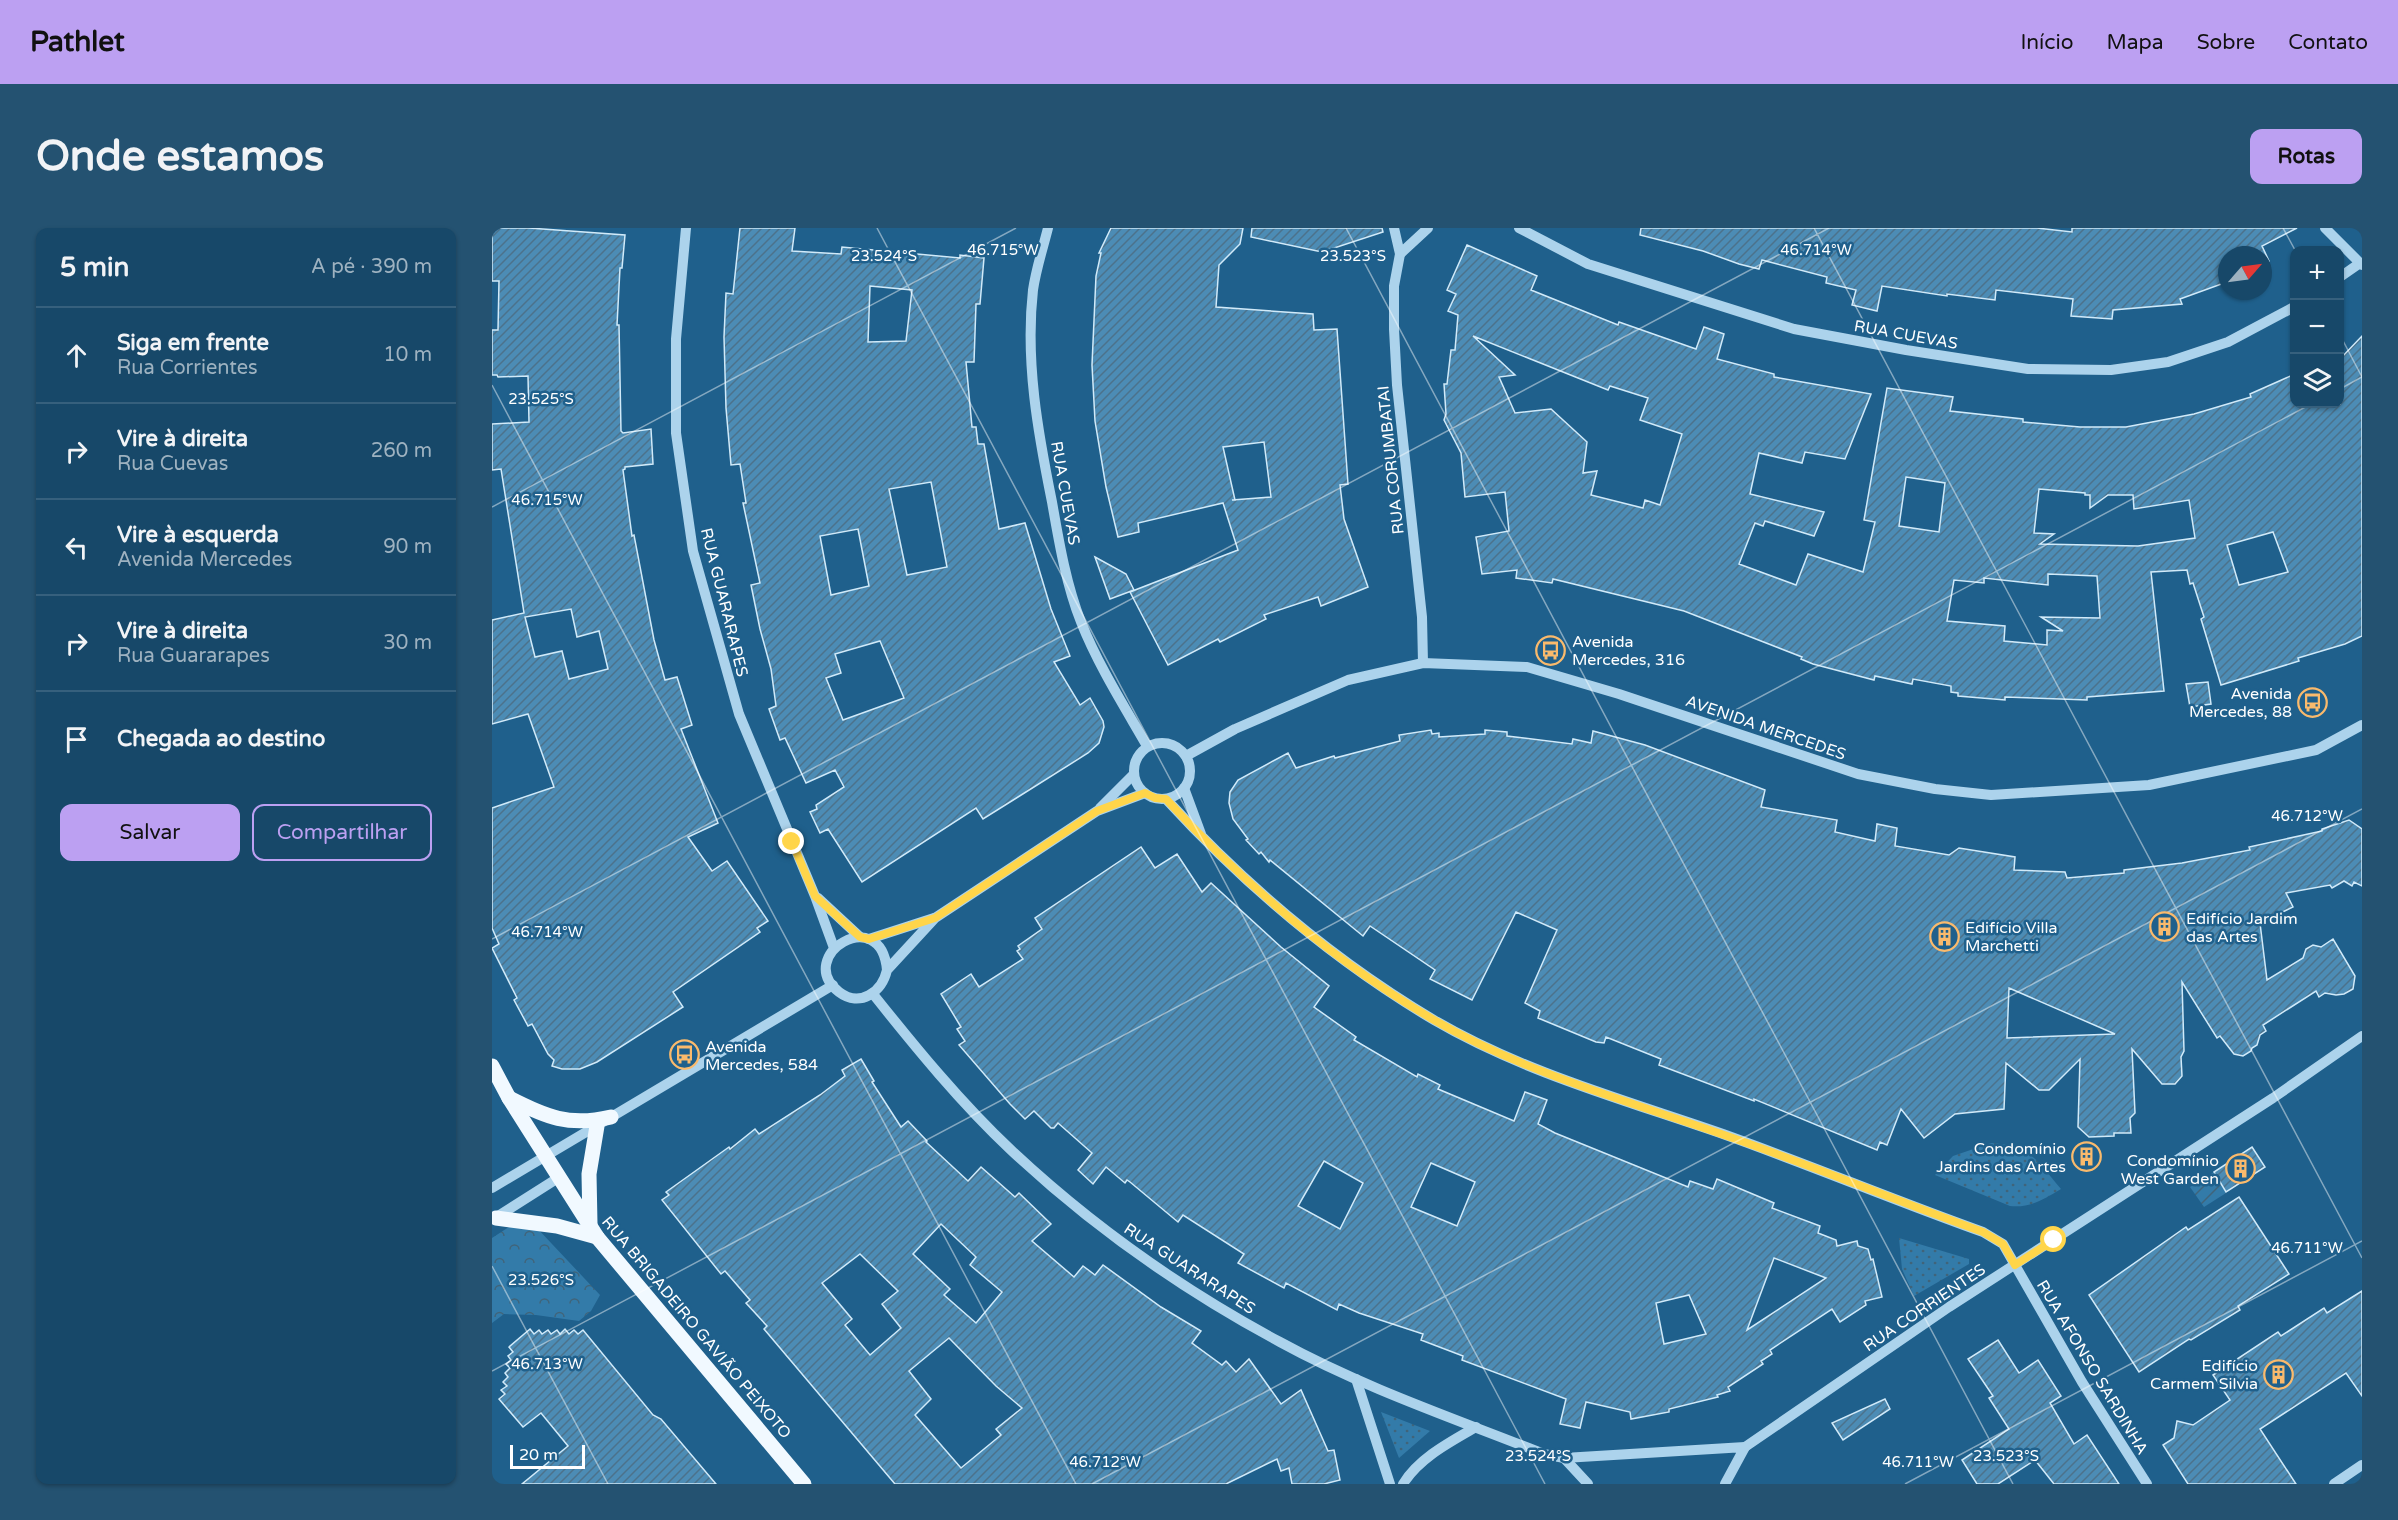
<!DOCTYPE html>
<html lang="pt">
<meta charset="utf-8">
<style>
body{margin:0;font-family:"Varela Round",sans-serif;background:#245271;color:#f1f3f6}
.controls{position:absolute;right:18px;top:18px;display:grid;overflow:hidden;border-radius:12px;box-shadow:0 2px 4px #0004}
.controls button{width:54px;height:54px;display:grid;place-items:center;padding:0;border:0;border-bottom:2px solid #36607d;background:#174869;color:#f1f3f6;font:30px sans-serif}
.compass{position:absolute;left:1726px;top:18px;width:54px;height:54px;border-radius:50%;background:#174869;box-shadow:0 2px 4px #0004;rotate:62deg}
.scale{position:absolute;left:18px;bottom:15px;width:75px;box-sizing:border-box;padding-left:6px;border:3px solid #fff;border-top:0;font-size:16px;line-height:21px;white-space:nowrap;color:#fff;-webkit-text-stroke:4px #1f608c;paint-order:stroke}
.stop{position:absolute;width:18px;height:18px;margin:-14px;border:4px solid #ffd54a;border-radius:50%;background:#fff}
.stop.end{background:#ffd54a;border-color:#fff;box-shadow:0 2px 6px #0008}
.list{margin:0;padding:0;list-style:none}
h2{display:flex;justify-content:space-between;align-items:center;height:78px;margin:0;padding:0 24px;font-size:26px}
h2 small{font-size:20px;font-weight:400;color:#9eb2c0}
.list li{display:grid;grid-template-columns:39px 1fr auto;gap:18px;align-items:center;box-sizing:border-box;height:96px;padding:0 24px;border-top:2px solid #36607d}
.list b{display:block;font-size:22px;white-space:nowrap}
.list p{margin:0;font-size:20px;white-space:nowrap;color:#9eb2c0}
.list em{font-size:20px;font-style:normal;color:#9eb2c0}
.actions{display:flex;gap:12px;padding:18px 24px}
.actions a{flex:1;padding:14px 0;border:2px solid #bca0f2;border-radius:12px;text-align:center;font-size:21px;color:#bca0f2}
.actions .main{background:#bca0f2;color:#111}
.icon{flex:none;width:33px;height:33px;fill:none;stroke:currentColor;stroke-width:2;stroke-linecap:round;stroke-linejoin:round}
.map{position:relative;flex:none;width:1870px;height:1256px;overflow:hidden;border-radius:12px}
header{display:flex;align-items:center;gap:36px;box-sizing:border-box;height:84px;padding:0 30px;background:#bca0f2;color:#111}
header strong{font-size:28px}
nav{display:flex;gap:33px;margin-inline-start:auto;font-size:21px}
.intro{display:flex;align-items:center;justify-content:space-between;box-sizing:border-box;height:144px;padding:0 36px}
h1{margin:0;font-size:42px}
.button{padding:15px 27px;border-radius:12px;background:#bca0f2;color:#111;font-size:21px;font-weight:700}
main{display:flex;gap:36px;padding:0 36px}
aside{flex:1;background:#174869;border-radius:12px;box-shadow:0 2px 4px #0004}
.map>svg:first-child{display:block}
.forest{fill:url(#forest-crowns)}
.park{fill:url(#park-dots)}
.garden{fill:url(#garden-furrows)}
.building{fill:url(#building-hatch);stroke:#d1eaf9;stroke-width:1.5;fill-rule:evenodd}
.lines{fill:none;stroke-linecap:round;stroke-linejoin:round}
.minor{stroke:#acd3ec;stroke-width:10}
.major{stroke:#f1f9ff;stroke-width:15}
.route{stroke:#ffd54a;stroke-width:8}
.ticks{fill:none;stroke:#fff;stroke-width:1.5;stroke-opacity:0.45}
.labels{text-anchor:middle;stroke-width:5;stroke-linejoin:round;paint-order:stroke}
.street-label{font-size:16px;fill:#fff;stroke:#1f608c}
.poi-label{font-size:16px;fill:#fff;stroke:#1f608c;text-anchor:start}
.ticks-label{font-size:15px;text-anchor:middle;fill:#fff;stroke:#1f608c;stroke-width:5;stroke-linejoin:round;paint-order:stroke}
</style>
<header>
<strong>Pathlet</strong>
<nav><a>Início</a><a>Mapa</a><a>Sobre</a><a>Contato</a></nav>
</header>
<div class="intro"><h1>Onde estamos</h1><a class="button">Rotas</a></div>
<main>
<aside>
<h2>5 min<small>A pé · 390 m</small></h2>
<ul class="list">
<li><svg class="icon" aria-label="ahead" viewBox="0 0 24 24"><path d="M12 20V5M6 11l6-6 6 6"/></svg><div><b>Siga em frente</b><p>Rua Corrientes</p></div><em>10 m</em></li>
<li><svg class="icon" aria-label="right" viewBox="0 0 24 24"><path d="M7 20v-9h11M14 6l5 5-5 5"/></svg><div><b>Vire à direita</b><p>Rua Cuevas</p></div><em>260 m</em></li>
<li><svg class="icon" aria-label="left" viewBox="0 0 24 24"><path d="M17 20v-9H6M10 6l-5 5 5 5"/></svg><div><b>Vire à esquerda</b><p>Avenida Mercedes</p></div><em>90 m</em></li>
<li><svg class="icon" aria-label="right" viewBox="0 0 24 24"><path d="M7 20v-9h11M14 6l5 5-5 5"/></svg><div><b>Vire à direita</b><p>Rua Guararapes</p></div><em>30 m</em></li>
<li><svg class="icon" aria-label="arrive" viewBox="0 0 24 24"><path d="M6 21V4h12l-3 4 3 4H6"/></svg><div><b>Chegada ao destino</b></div></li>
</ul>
<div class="actions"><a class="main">Salvar</a><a>Compartilhar</a></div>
</aside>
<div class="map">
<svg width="1870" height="1256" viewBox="0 0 1870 1256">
<defs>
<pattern id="forest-crowns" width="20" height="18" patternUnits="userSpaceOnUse" patternTransform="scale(1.5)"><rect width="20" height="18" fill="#337ba9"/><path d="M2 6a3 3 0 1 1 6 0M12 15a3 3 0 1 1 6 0" fill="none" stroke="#40647a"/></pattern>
<pattern id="park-dots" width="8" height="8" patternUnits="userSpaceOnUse" patternTransform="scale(1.5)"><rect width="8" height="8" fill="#337ba9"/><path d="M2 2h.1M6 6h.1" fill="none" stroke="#40647a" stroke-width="1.8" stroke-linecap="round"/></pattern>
<pattern id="garden-furrows" width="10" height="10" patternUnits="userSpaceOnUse" patternTransform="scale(1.5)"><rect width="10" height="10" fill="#337ba9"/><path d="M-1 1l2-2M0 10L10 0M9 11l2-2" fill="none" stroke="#40647a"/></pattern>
<pattern id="building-hatch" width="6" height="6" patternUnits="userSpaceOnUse" patternTransform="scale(1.5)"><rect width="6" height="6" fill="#4c8cb5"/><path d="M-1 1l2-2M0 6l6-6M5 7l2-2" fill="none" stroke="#4c728b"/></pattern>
</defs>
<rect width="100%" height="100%" fill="#1f608c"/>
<!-- forest -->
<path class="forest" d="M26 993 44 999 108 1067 99 1083 87 1093 44 1087 12 1086 0 1095V1010Z"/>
<!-- park -->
<g class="park">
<path d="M1499 915C1540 918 1544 932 1569 961 1552 971 1539 980 1518 978L1443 947 1461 928Z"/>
<path d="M1407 1010 1477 1031V1036L1422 1068 1410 1041Z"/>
<path d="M889 1184 938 1203 907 1230Z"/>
</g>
<!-- garden -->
<path class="garden" d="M1722 944 1734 965 1712 979 1698 959Z"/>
<!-- building -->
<g class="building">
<path d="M0 0H37L133 7 130 40H128L125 97H127L129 203 131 205 159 201 161 236 133 239V241L131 242 140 308 142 307 162 412 173 452 185 449 200 497 189 501 226 595 196 609 220 643 235 633 276 693 265 700 268 704 181 764 191 779 105 834 88 841H70L60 838 62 832 56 826 40 796 36 798 22 772 25 770 0 720 7 716 0 700V580L62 559 36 486 0 496V392L32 385 9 241 0 242V196L37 194 36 148 6 149 5 147H0V102H6L7 53H0ZM79 381 85 409 107 403 116 441 77 451 70 423 43 429 33 389Z"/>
<path d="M248 0H303L300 23 349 26 350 19 468 30V27L492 30 488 76H484L482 134H474L480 199H484L486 216H492L507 301 533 295 559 381 578 428 562 434 588 477 598 470 611 493 612 499 607 515 596 525 491 591 484 580 370 654 336 601 328 605 318 584 325 581 324 577 352 559 343 542 314 555 293 510 288 512 277 481 284 478 279 441 268 401 259 357 268 355 251 275H254L248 236 239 237 234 180 232 109 234 65 241 66ZM378 58 420 62 414 113 376 114ZM439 254 455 339 415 347 397 261ZM366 301 377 358 339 367 328 308ZM388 413 412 470 351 492 334 450 349 445 343 426Z"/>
<path d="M619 0H751L748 16 727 37 724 79 821 86 822 102 845 101 856 256 848 257 852 291 876 359 829 378 826 369 772 387 774 391 728 414 726 411 676 437 638 364 746 322 731 275 646 295 647 304 626 309 614 259 603 193 600 137 604 48 609 25H607ZM772 214 779 269 740 272H743L731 219Z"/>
<path d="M760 0H890L891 4 830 24 759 9Z"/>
<path d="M1149 0H1545L1580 4V0H1805L1770 18 1777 33 1771 35V27H1735V54L1688 71 1690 76 1621 82 1620 91 1579 88 1581 71 1504 62 1503 72 1455 66V68L1390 58 1385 83 1360 77 1364 62 1334 55 1335 49 1270 32 1267 41 1247 36 1211 23 1148 7Z"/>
<path d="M975 17 1045 48 1039 62 1126 97 1127 94 1204 121 1212 99 1232 106 1225 131 1282 146V149L1379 166 1353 231 1313 224 1310 235 1267 225 1258 266 1332 284 1322 308 1273 293 1271 298 1263 295 1247 336 1304 357 1316 326 1371 344 1383 294 1372 292 1395 160 1461 169 1458 183 1531 191V194L1588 199H1634L1702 186 1759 169 1758 166 1803 146V176H1848V131L1870 108V408L1853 416 1806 430 1807 433 1729 457 1709 391 1712 389 1701 355 1698 356 1695 342 1659 344 1672 463 1595 469V472L1513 469V472L1466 468V465L1459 464V458L1421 451 1420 456 1383 448 1382 452 1321 436 1309 431 1310 429 1192 383 1061 351 1060 355 1024 350 1025 342 990 346 984 309 1017 303 1013 264 973 269 969 225 952 192 954 186 952 156H955L959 122H963L966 87 956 83 964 66 955 62ZM981 108 1116 162 1118 158 1156 170 1148 192 1190 206 1168 277 1153 272 1151 280 1099 267 1105 243 1091 245 1095 214 1059 181 1023 185 1007 149 1023 147ZM1414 249 1453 255 1447 304 1407 298ZM1547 261 1593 265V267H1598V280L1616 267H1641L1642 281 1697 272 1703 310 1646 318 1548 316 1562 306 1542 305ZM1781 304 1796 344 1747 357 1735 317ZM1556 346 1605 348 1608 390 1549 389 1571 403 1555 402V417L1512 413 1513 398 1455 393 1462 352 1492 355V350L1556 357Z"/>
<path d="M603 329 634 346 642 362 618 371Z"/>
<path d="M1716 454 1719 476 1698 479 1694 456Z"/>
<path d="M939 502 940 506 947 505V509L993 506V502L1015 504V508L1080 516 1081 511 1099 515 1101 503 1153 517 1273 562 1269 579 1345 592 1343 604 1383 613 1385 596 1405 600 1403 618 1457 627 1467 620 1523 629 1522 642 1573 644 1575 650 1632 645V642L1690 635 1758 622 1757 619 1830 603V601L1857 592 1870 601V658L1862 654 1860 658 1852 653 1840 660 1838 657 1794 665 1801 679 1768 695 1775 752 1811 730 1814 721 1821 717 1829 719 1841 711 1863 748 1861 761 1852 766 1844 767 1833 765 1827 769 1824 763 1771 797 1774 803 1768 807 1765 817 1760 820 1759 823 1751 828 1742 826 1728 808 1725 810 1690 754 1692 823 1689 829 1690 848 1683 856H1670L1640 821 1643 885 1638 890 1639 905H1622V908L1597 909 1586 899 1588 831 1557 862H1547L1514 835 1512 881 1463 886 1432 910 1409 881 1395 917 1388 914 1385 922 1262 871V873L1167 837 1169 831 1114 809 1112 815 1104 814 1046 790 1048 783 1033 775 1065 702 1024 684 980 772 938 751 943 742 878 698 871 708 778 632 777 634 769 624 767 626 754 612 756 611 741 591 737 575 738 564 746 552 796 525 804 540 842 528 843 530 908 513 907 507ZM1517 760 1623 806 1515 810Z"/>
<path d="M649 619 663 640 685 626 710 664 719 655 789 719 837 758 822 779 864 809 862 812 925 849 926 846 948 857 946 861 1022 893 1033 864 1055 872 1046 896 1063 905 1196 959 1198 953 1221 961 1225 951 1282 975 1280 980 1328 998 1326 1005 1344 1012 1345 1018 1365 1013 1366 1018 1376 1021 1379 1032 1381 1031 1390 1069 1373 1073 1374 1077 1348 1094 1340 1081 1278 1122 1280 1126 1269 1133 1271 1136 1236 1159 1238 1163 1225 1167 1226 1169 1177 1181V1184L1139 1191 1138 1184 1094 1174 1088 1200 1068 1196 1074 1171 970 1132 971 1128 929 1112 931 1106 867 1085 847 1076 845 1082 794 1055 792 1060 746 1035 752 1026 691 987 686 994 638 954 635 952 633 955 614 939 601 956 586 942 600 925 566 895 562 900H559L542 883 533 891 518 876 467 817 473 813 465 801 469 799 449 766 479 746 487 759 531 731 525 723 528 721 526 718 550 701 543 690ZM832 933 871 955 848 1001 806 978ZM939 935 983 954 965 998 919 979ZM1282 1030 1334 1050 1255 1102ZM1197 1067 1214 1106 1172 1116 1164 1075Z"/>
<path d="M369 831 382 853 380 854 409 899 416 893 435 913 434 914 476 953 489 939 523 969 527 965 559 996 540 1013 582 1049 591 1038 603 1047 611 1037 669 1079 709 1103 700 1115 730 1137 734 1133 744 1144 757 1131 789 1176 809 1162 836 1223 842 1222 848 1252 832 1256H800L797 1240 789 1243 785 1231 734 1256H403L272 1101 275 1098 254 1075 258 1072 233 1043 229 1046 170 972 177 967 174 964 237 919 238 921 263 901 267 906 328 867 353 848 350 842ZM449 996 484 1029 478 1037 510 1064 484 1095 452 1067 458 1061 421 1026ZM368 1026 406 1063 390 1076 409 1100 378 1127 353 1097 360 1091 330 1055ZM457 1110 504 1158 530 1180 504 1201 509 1207 469 1240 423 1187 439 1171 417 1143Z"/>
<path d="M1760 919 1773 939 1734 964 1722 944Z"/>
<path d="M1747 969 1797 1046 1746 1078 1748 1082 1699 1112 1697 1111 1647 1144 1597 1067 1694 999 1696 1002Z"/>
<path d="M1870 1063V1168L1854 1145 1768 1201 1804 1256H1696L1671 1217 1682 1210 1685 1193 1701 1197 1738 1172 1721 1147 1786 1104 1789 1108 1832 1080 1835 1085Z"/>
<path d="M38 1101 42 1106 47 1102 50 1106 56 1102 59 1106 65 1102 68 1106 73 1101 77 1106 82 1102 86 1106 91 1102 161 1187 169 1191 224 1256H30L76 1218 49 1185 31 1199 7 1171 13 1166 9 1162 15 1158 11 1154 16 1149 13 1145 18 1140 14 1136 19 1132 16 1128 21 1124 17 1119Z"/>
<path d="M1506 1112 1527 1145 1546 1132 1569 1168 1558 1175 1582 1216 1595 1207 1627 1256H1562L1543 1232 1506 1256H1485L1470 1232 1517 1201 1497 1170 1501 1168 1476 1131Z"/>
<path d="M1393 1171 1398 1181 1351 1212 1340 1195Z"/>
</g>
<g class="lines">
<!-- minor -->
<g class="minor">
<path d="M194 0 184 111V205L201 323 247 486 323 668 342 720"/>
<path d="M556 0C551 20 544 41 541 62 533 133 546 205 560 274 567 314 574 356 589 394 606 437 632 478 655 518"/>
<path d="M902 0 908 26 902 58V101L905 157 930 389 931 435"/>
<path d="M1027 0 1096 36 1302 101 1414 122 1536 141 1619 142 1676 134 1736 114 1802 79"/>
<path d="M1833 0 1870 37"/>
<path d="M908 26 936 0"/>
<path d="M1848 49 1868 35"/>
<circle cx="670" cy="543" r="28"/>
<path d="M694 528 743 501 856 452 931 435 1035 439 1127 466 1366 546 1443 561 1499 567 1657 557 1824 522 1870 497"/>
<path d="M692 560 709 606"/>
<path d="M674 571C753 657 841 732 942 792 1031 844 1133 872 1231 906 1318 937 1404 973 1491 1004L1511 1016 1590 1154 1655 1256"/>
<path d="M608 580 642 546"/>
<path d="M326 670 368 709"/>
<path d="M377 711 442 690"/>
<path d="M395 742C389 674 301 728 347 764 368 780 390 764 395 742L443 690 605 583 653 565"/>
<path d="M381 766C424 820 469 875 519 922 600 998 691 1062 788 1114 872 1160 964 1191 1052 1226L1072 1230 1253 1219 1233 1256"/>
<path d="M0 960 341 757"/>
<path d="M3 990 66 950"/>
<path d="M864 1151 898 1256"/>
<path d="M1253 1219 1457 1079 1781 870 1870 808"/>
<path d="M1072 1230 1096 1256"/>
<path d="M911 1256C927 1230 958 1214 984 1199"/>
<path d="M1842 1256 1870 1237"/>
</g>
<!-- major -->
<g class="major">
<path d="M0 838 17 870 105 1009 312 1256"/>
<path d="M17 870C54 889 77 899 119 889"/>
<path d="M4 990 65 998 105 1009"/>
<path d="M98 996 97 946 105 898"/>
</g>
</g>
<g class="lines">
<!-- route -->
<path class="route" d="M300 614 323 668 368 709 377 711 443 690 605 583 653 565 663 570 674 571C753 657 840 732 942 792 1033 845 1136 873 1235 908 1321 938 1405 973 1491 1004L1511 1016 1523 1037 1562 1012"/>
</g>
<!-- ticks -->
<path class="ticks" d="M385 0 1053 1256M854 0 1521 1256M1322 0 1870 1030M1791 0 1803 22M1848 107 1870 149M0 157 584 1256M1848 161 1870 149M0 279 524 0M0 711 1337 0M0 1038 116 1256M0 1143 1819 176M600 1256 1870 581M1413 1256 1870 1013"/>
<!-- icons -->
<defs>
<symbol id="bus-ring" viewBox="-11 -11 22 22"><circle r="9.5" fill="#1f608c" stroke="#faba6c" stroke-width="1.5"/><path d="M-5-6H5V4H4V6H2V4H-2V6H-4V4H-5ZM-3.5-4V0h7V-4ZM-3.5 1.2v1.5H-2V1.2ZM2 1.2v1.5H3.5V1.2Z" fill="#faba6c"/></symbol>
<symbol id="building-ring" viewBox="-11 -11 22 22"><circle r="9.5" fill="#1f608c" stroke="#faba6c" stroke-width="1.5"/><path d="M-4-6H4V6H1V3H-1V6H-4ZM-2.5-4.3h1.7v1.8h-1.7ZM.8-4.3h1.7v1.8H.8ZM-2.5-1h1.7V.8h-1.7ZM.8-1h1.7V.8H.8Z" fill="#faba6c"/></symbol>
</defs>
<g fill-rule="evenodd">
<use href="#bus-ring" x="1042" y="406" width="33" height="33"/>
<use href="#bus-ring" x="1804" y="458" width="33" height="33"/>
<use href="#building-ring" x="1656" y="682" width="33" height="33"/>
<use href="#building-ring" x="1436" y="692" width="33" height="33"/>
<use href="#bus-ring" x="176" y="810" width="33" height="33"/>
<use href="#building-ring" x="1578" y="912" width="33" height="33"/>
<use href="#building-ring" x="1732" y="924" width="33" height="33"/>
<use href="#building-ring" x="1770" y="1130" width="33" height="33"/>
</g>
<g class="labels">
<!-- street labels -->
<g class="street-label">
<text transform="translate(1414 106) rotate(10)" y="6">RUA CUEVAS</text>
<text transform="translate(898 232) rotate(-96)" y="6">RUA CORUMBATAI</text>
<text transform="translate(574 265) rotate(80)" y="6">RUA CUEVAS</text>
<text transform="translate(233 374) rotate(76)" y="6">RUA GUARARAPES</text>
<text transform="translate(1274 499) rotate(19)" y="6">AVENIDA MERCEDES</text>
<text transform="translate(698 1040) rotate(33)" y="6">RUA GUARARAPES</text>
<text transform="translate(1432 1079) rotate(-34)" y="6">RUA CORRIENTES</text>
<text transform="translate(205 1099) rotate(50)" y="6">RUA BRIGADEIRO GAVIÃO PEIXOTO</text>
<text transform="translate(1601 1139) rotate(59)" y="6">RUA AFONSO SARDINHA</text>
</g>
<!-- poi labels -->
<g class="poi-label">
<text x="1080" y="419">Avenida<tspan x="1080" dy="18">Mercedes, 316</tspan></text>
<text x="1800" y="471" text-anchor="end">Avenida<tspan x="1800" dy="18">Mercedes, 88</tspan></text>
<text x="1694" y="696">Edifício Jardim<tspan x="1694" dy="18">das Artes</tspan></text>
<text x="1473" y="705">Edifício Villa<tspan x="1473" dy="18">Marchetti</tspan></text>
<text x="213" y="824">Avenida<tspan x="213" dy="18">Mercedes, 584</tspan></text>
<text x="1574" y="926" text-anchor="end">Condomínio<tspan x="1574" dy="18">Jardins das Artes</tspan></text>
<text x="1727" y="938" text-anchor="end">Condomínio<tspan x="1727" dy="18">West Garden</tspan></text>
<text x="1766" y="1143" text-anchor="end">Edifício<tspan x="1766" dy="18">Carmem Silvia</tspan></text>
</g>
</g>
<g class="ticks-label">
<text x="511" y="27">46.715°W</text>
<text x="1324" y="27">46.714°W</text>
<text x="392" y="33">23.524°S</text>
<text x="861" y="33">23.523°S</text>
<text x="49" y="176">23.525°S</text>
<text x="55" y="277">46.715°W</text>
<text x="1815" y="593">46.712°W</text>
<text x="55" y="709">46.714°W</text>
<text x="1815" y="1025">46.711°W</text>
<text x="49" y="1057">23.526°S</text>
<text x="55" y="1141">46.713°W</text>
<text x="1046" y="1233">23.524°S</text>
<text x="1514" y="1233">23.523°S</text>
<text x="613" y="1239">46.712°W</text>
<text x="1426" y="1239">46.711°W</text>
</g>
</svg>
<div class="controls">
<button>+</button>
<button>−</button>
<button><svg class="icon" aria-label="layers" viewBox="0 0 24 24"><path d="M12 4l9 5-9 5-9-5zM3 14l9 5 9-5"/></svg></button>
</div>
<svg class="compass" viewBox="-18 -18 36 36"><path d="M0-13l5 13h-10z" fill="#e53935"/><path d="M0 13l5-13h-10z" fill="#9eb2c0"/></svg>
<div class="scale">20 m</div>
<div class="stop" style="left:1562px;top:1012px"></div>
<div class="stop end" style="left:300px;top:614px"></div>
</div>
</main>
